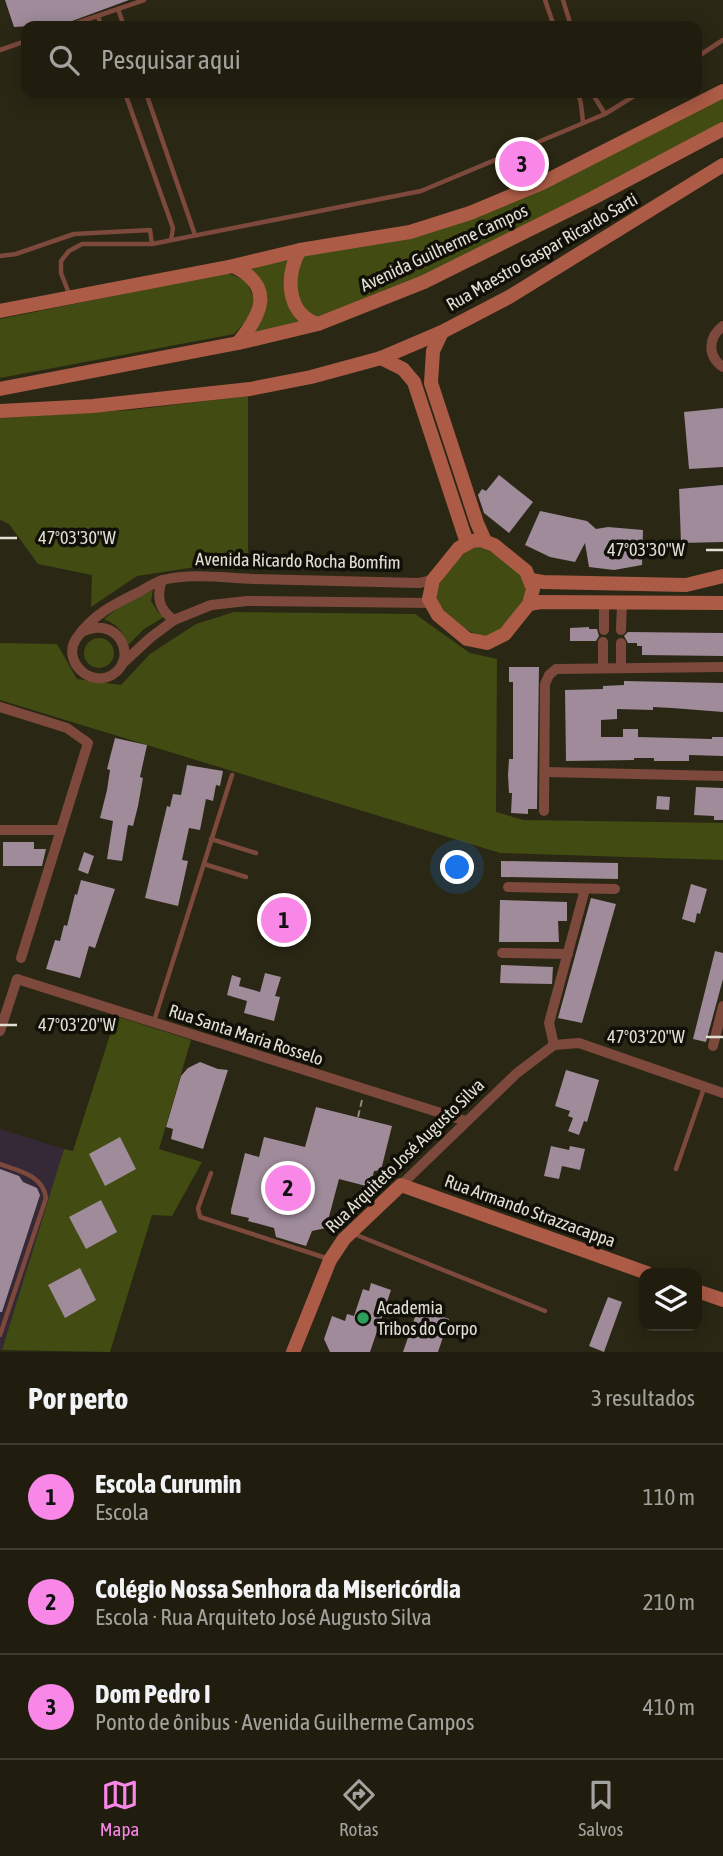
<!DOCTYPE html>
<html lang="pt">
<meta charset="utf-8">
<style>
body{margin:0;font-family:"Asap Condensed",sans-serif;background:#282618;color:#f1f3f6}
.controls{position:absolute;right:21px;bottom:21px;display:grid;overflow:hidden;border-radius:14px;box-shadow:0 4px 18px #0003}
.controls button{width:63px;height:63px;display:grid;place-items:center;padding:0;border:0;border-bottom:2px solid #3d3b2f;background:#201d0f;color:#f1f3f6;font:35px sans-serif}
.you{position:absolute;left:458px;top:868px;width:24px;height:24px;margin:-18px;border:5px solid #fff;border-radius:50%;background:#1a73e8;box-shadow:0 0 0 10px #1a73e833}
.badge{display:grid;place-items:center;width:46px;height:46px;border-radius:50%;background:#f987e8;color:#111;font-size:23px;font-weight:700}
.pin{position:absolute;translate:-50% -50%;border:4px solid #fff;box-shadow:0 2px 7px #0006}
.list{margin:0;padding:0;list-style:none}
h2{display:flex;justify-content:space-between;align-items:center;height:91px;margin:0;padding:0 28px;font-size:30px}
h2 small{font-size:23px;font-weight:400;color:#a2a29e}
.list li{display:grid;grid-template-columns:46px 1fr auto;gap:21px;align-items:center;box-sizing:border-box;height:105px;padding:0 28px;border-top:2px solid #3d3b2f}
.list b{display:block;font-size:26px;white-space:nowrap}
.list p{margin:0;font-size:23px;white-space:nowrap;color:#a2a29e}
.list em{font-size:23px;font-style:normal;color:#a2a29e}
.icon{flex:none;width:38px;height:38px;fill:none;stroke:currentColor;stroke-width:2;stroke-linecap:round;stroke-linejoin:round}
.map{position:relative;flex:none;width:723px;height:1352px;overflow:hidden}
.search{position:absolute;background:#201d0f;box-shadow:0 4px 18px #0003;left:21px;right:21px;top:21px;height:77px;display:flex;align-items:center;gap:18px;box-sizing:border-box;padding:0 24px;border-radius:14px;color:#a2a29e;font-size:26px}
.sheet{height:406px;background:#201d0f}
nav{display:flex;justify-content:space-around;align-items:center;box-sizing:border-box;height:98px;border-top:2px solid #3d3b2f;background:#201d0f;font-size:19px;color:#a2a29e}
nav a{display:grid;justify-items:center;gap:4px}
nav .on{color:#f987e8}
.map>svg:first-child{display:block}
.commercial{fill:#352937}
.green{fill:#424b12}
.building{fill:#9f8b9a}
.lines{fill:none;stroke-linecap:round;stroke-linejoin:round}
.path{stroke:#8d8a7b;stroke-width:2;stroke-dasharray:7 3.5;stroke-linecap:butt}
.lane{stroke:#7c493c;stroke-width:4.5}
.street{stroke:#7c493c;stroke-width:10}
.secondary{stroke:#ab5b46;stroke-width:14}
.ticks{fill:none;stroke:#e2e0d4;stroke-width:2.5}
.leisure-dot{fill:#2e9e5b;stroke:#111008;stroke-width:2.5}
.labels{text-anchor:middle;stroke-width:7;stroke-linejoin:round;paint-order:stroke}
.street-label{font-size:18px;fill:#e2e0d4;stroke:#111008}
.poi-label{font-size:18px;fill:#e2e0d4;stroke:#111008;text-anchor:start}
.ticks-label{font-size:18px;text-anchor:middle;fill:#e2e0d4;stroke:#111008;stroke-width:7;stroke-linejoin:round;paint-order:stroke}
</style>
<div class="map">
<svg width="723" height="1352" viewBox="0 0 723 1352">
<rect width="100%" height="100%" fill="#2a2714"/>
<!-- commercial -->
<path class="commercial" d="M0 1129 64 1149 2 1350H0Z"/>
<!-- green -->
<g class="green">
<path d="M723 97V124L426 277 315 319C294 303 288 275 304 252L401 237Z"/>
<path d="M291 255 285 275 304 323 247 338 262 316 244 267Z"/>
<path d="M228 273 246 281 254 298 249 318 234 334 0 378V319Z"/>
<path d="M248 396V566L196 567 137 576 91 607 92 575 38 564 9 524 0 520V418L131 410Z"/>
<path d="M480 547C498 553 535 577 523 600 519 608 512 615 507 622 501 629 494 636 485 636 471 636 437 611 436 597 436 584 447 574 454 564 462 555 468 548 480 547Z"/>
<path d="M153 590 151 601 158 612 164 617 144 629 127 646C123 631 118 625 104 619L122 605Z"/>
<path d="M234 612 415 614 470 653 497 659 496 812 524 820 723 823V860L500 853 0 700V643L57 644 77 679 121 685 150 654 196 624Z"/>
<circle cx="99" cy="653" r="15"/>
<path d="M116 1016 191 1040 159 1149 202 1162 172 1216 152 1215 110 1352 2 1350 64 1149 73 1151Z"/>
</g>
<!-- building -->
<g class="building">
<path d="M5 0H129L64 24 14 27Z"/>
<path d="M723 408V467L689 469 684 412Z"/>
<path d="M499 475 533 502 509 533 484 513 478 495 482 489 486 491Z"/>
<path d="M723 485V542L681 543 679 489Z"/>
<path d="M540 511 587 521 596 529 608 527 643 530 642 565 614 570 589 567 585 543 575 562 550 557 525 545Z"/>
<path d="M589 627V629H597L599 636 596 641H570V628Z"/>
<path d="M628 632 723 633V656L642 655V646H637V643H628L624 636Z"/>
<path d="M509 667H539L537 809H528V814L511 813 512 793H509L508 775 509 759H513V682H509Z"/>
<path d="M624 681 723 683V712L672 708 653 707V710L617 709V719L601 720V737H623V729H638V737L712 739V737H723V756L689 755V761H654V758H634V760L566 761 565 690 603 689V686L624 685Z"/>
<path d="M115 738 147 745 140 777 143 778 138 806 133 826 128 825 122 861 107 859 113 821 100 818 107 790 110 770 107 769Z"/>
<path d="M187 765 223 771 220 786 216 785 213 801 206 799 200 830 189 828 182 860 188 861 178 906 145 898 167 806 170 807 173 794 181 795Z"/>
<path d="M696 787 723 788V820H714V816L694 815Z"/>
<path d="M657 796 670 797 669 810 656 809Z"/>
<path d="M3 842H34V849H46L42 866H3Z"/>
<path d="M84 852 94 856 88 874 78 870Z"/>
<path d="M501 861 618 863V879L501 877Z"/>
<path d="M81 880 115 889 95 948 89 946 80 978 46 969 55 940 60 941 64 925 67 926 75 894 77 895Z"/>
<path d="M691 884 707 889 700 914 697 913 695 923 682 919Z"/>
<path d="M591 898 616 904 582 1023 558 1018Z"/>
<path d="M500 900 567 902V921H558L559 942H499Z"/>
<path d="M715 951 723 953V979L706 1042 693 1039Z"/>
<path d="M501 965 553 967 552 984 500 983Z"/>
<path d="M265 973 281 977 275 996 280 997 274 1021 244 1013 247 1001 227 995 232 975 241 978 239 986 260 992Z"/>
<path d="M200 1062 218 1069 228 1070 203 1149 171 1139 173 1129 166 1127 181 1076 188 1068Z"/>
<path d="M566 1070 599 1080 587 1122 584 1121 579 1135 568 1131 573 1118 568 1116 570 1111 555 1106Z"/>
<path d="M316 1107 392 1126 381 1170 374 1171 370 1187 339 1179 326 1228 312 1231 306 1246 276 1237 274 1228 248 1221 249 1218 231 1214V1210L245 1153 259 1157 264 1137 305 1147Z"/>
<path d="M120 1137 136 1169 105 1186 89 1154Z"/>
<path d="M551 1146 569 1150 570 1146 585 1149 580 1170 562 1166 559 1179 544 1176Z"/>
<path d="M0 1169 19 1176 23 1182 37 1188 40 1195 2 1312H0Z"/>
<path d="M101 1200 117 1232 86 1249 69 1217Z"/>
<path d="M80 1268 96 1300 65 1318 48 1285Z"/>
<path d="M371 1283 391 1290 370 1352H330L324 1339 332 1316 345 1321 347 1314 354 1316 363 1289 369 1291Z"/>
<path d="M608 1297 622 1302 604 1352 589 1346Z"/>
<path d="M418 1308 449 1319 438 1352H403Z"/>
</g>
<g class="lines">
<!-- path -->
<path class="path" d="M358 1117 362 1100"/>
<!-- lane -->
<g class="lane">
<path d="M545 0 554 26"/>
<path d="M563 0 571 26"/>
<path d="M118 9 124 26"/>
<path d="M98 16 101 26"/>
<path d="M68 26 144 0"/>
<path d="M0 50 26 41"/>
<path d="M697 57 723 40"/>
<path d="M125 93 173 228 171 240"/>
<path d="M146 93 195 235"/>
<path d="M578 93 581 104 583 122"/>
<path d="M592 93 605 114"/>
<path d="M0 256 16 254 74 234 150 230 152 244"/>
<path d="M70 296 61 273V261L69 251 82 244H152L421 191 605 114 639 93"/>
<path d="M211 839 256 853"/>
<path d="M204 864 246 877"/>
<path d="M154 1021 232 775"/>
<path d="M0 1164C19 1171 43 1175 46 1198L0 1335"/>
<path d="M676 1169 704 1088"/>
<path d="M211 1173 198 1208 200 1217 329 1259"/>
<path d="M354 1234 545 1311"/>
</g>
<!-- street -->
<g class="street">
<path d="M723 326C708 337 707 356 723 367"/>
<path d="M162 580C156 597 159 610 174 620"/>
<path d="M604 630V603"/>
<path d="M621 630 622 603"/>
<path d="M82 632C119 614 139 659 112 675 90 688 62 661 76 639 92 615 114 604 139 592 146 588 155 582 163 580 191 573 225 578 253 579 308 580 363 582 419 583L433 580"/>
<path d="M603 642V667"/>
<path d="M122 664 150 638 174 620 211 605 247 601 430 603"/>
<path d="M621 667V643"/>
<path d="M0 707 67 728 88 743 21 958"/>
<path d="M546 772 723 776"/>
<path d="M544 811 545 684 549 675 556 669 723 667"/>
<path d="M0 830H61"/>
<path d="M508 887 615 889"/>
<path d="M502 953 568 954"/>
<path d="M0 1031 17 979 466 1121"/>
<path d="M554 1045 579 1043 723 1093"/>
<path d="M554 1045 549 1023 585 889"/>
<path d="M713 1046 723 1006"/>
<path d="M401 1185 517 1073 554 1045"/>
</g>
<!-- secondary -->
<g class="secondary">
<path d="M300 250C285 274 286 315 318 324"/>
<path d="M233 266C275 286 262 314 238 343"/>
<path d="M0 311 233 266 300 250 410 232 470 213 542 183 723 91"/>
<path d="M442 332 433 351 431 383 477 523 485 541"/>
<path d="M381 358 403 369 414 382 467 543"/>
<path d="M0 389 238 343 318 324 424 282 591 199 723 129"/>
<path d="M0 411 93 406 250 389 311 377 381 358 442 332 509 297 723 165"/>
<path d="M481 540 494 545 526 571 533 589 529 604 505 634 487 643 467 639 438 615 429 599 433 580 459 548 472 541Z"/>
<path d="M531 580 543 582 686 585 723 576"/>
<path d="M529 604 541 602 723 603"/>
<path d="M697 1291 723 1300"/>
<path d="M293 1352 330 1260 344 1239 401 1185 647 1273"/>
</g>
</g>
<!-- ticks -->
<path class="ticks" d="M0 538H17M706 550H723M0 1025H17M706 1037H723"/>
<!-- markers -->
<circle class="leisure-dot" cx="363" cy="1318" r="7"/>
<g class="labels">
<!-- street labels -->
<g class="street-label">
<text transform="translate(444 248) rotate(-25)" y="6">Avenida Guilherme Campos</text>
<text transform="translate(542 252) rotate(-30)" y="6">Rua Maestro Gaspar Ricardo Sarti</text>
<text transform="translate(298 561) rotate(1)" y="6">Avenida Ricardo Rocha Bomfim</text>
<text transform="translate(246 1035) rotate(18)" y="6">Rua Santa Maria Rosselo</text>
<text transform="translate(405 1156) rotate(-44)" y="6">Rua Arquiteto José Augusto Silva</text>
<text transform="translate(530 1211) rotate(20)" y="6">Rua Armando Strazzacappa</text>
</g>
<!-- poi labels -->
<g class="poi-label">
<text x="377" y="1314">Academia<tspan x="377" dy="21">Tribos do Corpo</tspan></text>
</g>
</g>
<g class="ticks-label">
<text x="77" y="544">47°03'30"W</text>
<text x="646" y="556">47°03'30"W</text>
<text x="77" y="1031">47°03'20"W</text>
<text x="646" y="1043">47°03'20"W</text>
</g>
</svg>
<div class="controls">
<button><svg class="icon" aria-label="layers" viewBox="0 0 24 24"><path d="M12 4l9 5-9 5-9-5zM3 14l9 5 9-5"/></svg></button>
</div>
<div class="you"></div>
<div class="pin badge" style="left:284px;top:920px">1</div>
<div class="pin badge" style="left:288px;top:1188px">2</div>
<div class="pin badge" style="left:522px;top:164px">3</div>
<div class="search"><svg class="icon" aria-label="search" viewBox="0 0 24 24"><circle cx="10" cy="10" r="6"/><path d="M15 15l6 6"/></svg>Pesquisar aqui</div>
</div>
<section class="sheet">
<h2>Por perto<small>3 resultados</small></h2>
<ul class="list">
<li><span class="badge">1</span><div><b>Escola Curumin</b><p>Escola</p></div><em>110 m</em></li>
<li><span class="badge">2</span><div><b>Colégio Nossa Senhora da Misericórdia</b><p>Escola · Rua Arquiteto José Augusto Silva</p></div><em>210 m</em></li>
<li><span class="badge">3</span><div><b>Dom Pedro I</b><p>Ponto de ônibus · Avenida Guilherme Campos</p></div><em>410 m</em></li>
</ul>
</section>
<nav>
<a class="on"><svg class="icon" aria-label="map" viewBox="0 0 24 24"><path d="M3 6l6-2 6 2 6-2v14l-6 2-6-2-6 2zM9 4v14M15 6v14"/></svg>Mapa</a>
<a><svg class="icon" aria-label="directions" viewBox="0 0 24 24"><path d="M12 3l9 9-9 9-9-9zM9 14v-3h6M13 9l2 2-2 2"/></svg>Rotas</a>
<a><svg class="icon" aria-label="saved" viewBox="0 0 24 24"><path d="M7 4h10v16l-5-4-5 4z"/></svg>Salvos</a>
</nav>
